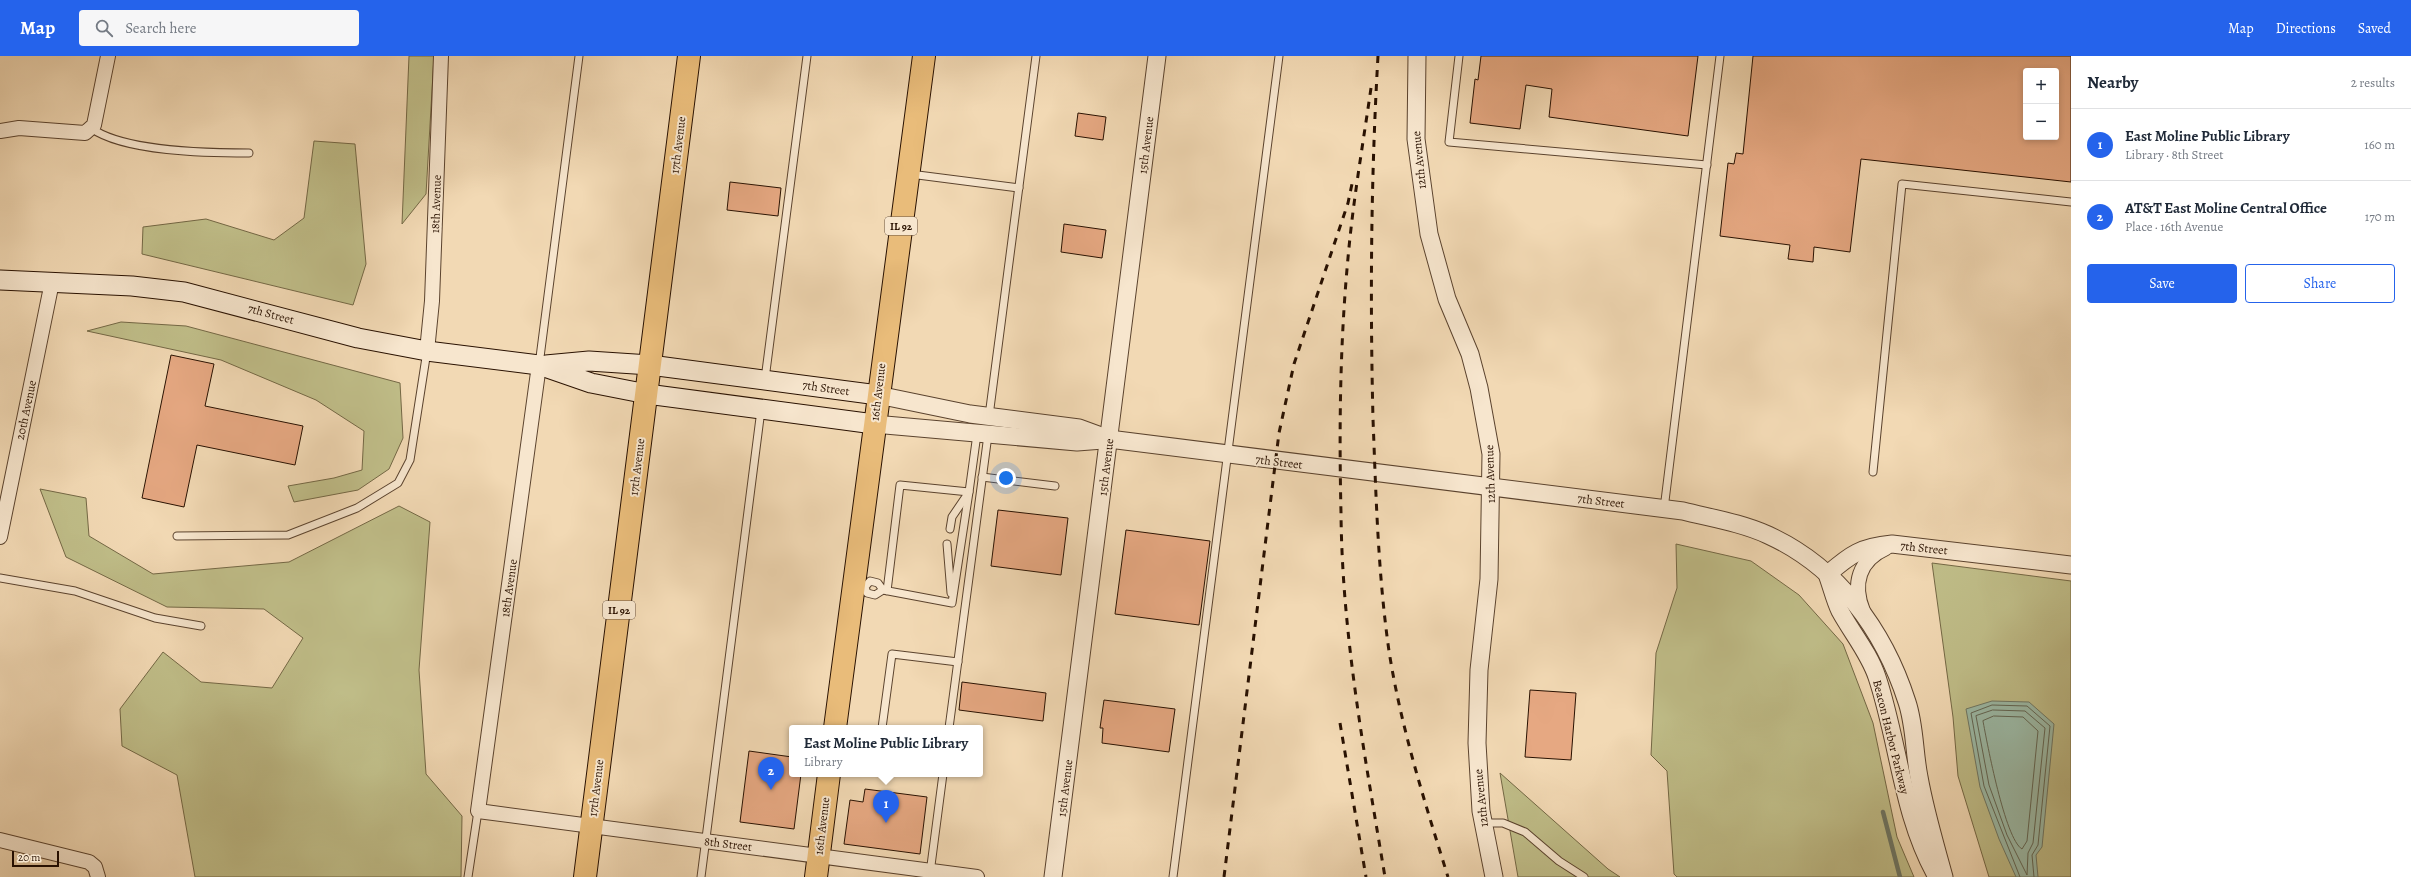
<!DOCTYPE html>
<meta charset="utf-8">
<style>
body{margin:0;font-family:Alegreya,serif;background:#f6f6f7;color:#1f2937}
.controls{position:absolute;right:12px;top:12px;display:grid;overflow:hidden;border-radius:4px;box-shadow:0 2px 6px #0003}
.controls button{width:36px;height:36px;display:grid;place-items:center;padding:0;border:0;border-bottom:1px solid #e0e1e3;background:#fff;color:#1f2937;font:20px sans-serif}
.scale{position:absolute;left:12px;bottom:10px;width:47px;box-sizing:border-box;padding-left:4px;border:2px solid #291101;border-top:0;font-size:11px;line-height:14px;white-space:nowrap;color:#291101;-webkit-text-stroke:3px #f7e6ce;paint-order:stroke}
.you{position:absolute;left:1006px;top:422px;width:14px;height:14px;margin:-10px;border:3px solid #fff;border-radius:50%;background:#1a73e8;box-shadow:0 0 0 6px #1a73e833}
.badge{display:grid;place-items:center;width:26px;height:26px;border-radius:50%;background:#2563eb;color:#fff;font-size:13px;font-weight:700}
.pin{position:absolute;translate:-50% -33px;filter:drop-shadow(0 1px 2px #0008)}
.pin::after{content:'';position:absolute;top:21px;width:14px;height:12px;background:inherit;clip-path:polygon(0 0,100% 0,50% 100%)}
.popup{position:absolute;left:789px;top:669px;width:194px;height:52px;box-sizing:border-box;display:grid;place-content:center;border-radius:4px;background:#fff;filter:drop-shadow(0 1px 3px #0005);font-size:13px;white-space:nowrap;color:#747a83}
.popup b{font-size:15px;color:#1f2937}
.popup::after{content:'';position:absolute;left:50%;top:100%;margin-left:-8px;border:8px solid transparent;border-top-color:#fff}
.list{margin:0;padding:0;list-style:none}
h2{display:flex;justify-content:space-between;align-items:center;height:52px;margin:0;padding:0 16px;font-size:17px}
h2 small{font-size:13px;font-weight:400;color:#747a83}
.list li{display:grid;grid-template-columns:26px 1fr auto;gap:12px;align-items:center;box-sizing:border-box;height:72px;padding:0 16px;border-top:1px solid #e0e1e3}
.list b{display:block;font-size:15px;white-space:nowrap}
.list p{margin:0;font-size:13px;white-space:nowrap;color:#747a83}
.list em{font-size:13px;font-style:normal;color:#747a83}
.actions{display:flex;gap:8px;padding:12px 16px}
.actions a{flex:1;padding:9px 0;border:1px solid #2563eb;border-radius:4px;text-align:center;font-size:14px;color:#2563eb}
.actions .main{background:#2563eb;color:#fff}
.icon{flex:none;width:22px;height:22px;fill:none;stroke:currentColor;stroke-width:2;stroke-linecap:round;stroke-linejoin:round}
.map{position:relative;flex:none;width:2071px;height:821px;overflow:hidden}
header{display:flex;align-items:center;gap:24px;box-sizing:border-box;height:56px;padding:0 20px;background:#2563eb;color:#fff}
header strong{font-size:19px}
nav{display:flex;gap:22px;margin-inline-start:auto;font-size:14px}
.search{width:280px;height:36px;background:#f6f6f7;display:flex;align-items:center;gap:10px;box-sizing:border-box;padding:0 14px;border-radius:4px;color:#747a83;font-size:15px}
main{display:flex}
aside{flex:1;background:#fff}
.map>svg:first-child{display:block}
.green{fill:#c0be89;stroke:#746845}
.water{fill:#9cbba8;stroke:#6e7765}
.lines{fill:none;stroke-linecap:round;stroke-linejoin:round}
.shore{stroke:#626654;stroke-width:1}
.stream{stroke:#6e7765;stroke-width:4.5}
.building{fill:#e6a882;stroke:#291101;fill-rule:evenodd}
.service-casing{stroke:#5b432e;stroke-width:9}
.minor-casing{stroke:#5b432e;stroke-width:16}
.tertiary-casing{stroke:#5b432e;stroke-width:19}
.secondary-casing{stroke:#291101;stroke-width:21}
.primary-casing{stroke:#291101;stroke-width:24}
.service{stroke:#f7e6ce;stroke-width:7}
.minor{stroke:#f7e6ce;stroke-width:14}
.tertiary{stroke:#f7e6ce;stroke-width:17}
.secondary{stroke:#f7e6ce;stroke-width:19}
.primary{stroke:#e9bc7a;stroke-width:22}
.rail{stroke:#291101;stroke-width:3;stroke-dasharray:7 7;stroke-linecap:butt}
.labels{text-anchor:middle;stroke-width:4;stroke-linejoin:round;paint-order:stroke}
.shield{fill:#f7e6ce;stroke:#67513e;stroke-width:1}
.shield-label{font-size:11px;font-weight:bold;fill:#291101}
.street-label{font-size:12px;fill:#291101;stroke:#f7e6ce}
</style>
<header>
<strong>Map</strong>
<div class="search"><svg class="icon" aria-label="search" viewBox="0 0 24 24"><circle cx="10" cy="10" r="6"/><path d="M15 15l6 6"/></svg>Search here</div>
<nav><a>Map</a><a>Directions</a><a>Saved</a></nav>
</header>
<main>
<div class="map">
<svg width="2071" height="821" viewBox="0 0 2071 821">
<rect width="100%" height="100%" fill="#f2d9b4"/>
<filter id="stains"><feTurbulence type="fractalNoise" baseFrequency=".005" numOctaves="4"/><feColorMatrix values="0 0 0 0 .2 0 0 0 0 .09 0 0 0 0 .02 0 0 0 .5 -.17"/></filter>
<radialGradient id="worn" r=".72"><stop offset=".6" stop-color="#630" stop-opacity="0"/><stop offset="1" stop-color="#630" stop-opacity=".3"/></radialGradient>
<!-- green -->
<g class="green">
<path d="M409 0H434L426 138 402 168Z"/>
<path d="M314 85 355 88 366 208 353 249 142 198 143 171 206 163 274 184 304 162Z"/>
<path d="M121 266 186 270 400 327 403 382 389 413 358 434 294 446 288 430 334 422 362 414 364 375 316 344 221 304 87 275Z"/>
<path d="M40 433 86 442 89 480 153 518 289 506 399 450 430 466 419 614 426 718 462 760 461 821H195L177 719 122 690 120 653 163 596 201 626 272 632 303 582 264 553 167 551 66 501Z"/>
<path d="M1676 488 1751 505 1799 539 1843 588 1873 667 1897 781 1914 821H1677L1674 818 1667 715 1651 699 1656 597 1677 532Z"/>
<path d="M1932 507 2071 525V821H1989L1958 720 1953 661Z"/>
<path d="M1500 717 1608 813 1620 821H1518Z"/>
</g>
<!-- water -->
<path class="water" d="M1992 645 2029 646 2054 668 2042 791 2036 799 2038 821H2016L1999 783 1980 731 1966 653Z"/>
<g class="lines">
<!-- shore -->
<g class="shore">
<path d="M1993 654 2025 655 2045 672 2033 787 2028 797 2027 819 2007 779 1989 729 1976 660Z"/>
<path d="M1994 660 2023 661 2038 675 2027 785 2022 793C2005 783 1987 687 1983 665Z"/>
<path d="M2020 821 1984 730 1971 657 1992 649 2027 650 2050 670 2038 789 2032 799 2034 821"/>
</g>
<!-- stream -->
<path class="stream" d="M1883 756 1900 821"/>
</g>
<!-- building -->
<g class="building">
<path d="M1481 0H1698L1688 80 1549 61 1552 33 1526 29 1520 73 1470 67 1475 23 1478 24Z"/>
<path d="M1753 0H2071V126L1861 103 1850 196 1814 191 1813 206 1788 203 1790 189 1720 180 1728 107 1734 108 1736 97 1743 98ZM2026 15H2056V81H2026Z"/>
<path d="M1078 57 1106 61 1103 84 1075 80Z"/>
<path d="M730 126 781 132 778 160 727 154Z"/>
<path d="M1064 168 1106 174 1102 202 1061 196Z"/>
<path d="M171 299 214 308 205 350 303 370 295 409 197 389 184 451 142 442Z"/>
<path d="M998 454 1068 462 1061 519 991 510Z"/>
<path d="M1126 474 1210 485 1199 569 1115 558Z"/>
<path d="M962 626 1046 637 1043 665 959 654Z"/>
<path d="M1530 634 1576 637 1571 704 1525 701Z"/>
<path d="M1104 644 1175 653 1169 696 1102 687 1103 672H1100Z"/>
<path d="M749 695 792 701V718H801L794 773 740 766Z"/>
<path d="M865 733 927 741 920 798 844 788 850 744 863 746Z"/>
</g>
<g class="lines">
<defs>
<g id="service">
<path d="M1459 0 1449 86 1707 109"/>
<path d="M91 72C124 96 208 97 249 97"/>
<path d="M910 118 1019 132"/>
<path d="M539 309 579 0"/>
<path d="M765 323 807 0"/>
<path d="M989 360 1036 0"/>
<path d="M1873 416 1902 128 2071 146"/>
<path d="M982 421 1055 430"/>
<path d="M1664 453 1720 0"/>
<path d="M950 473 952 461 969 436 977 378"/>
<path d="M177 480 288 479 357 452 398 427 410 404 427 295"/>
<path d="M947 488 951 537"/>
<path d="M0 522 75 535 155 562 201 570"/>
<path d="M883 534 878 527 870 525 865 531 867 537 875 539 883 534 952 547 969 436 900 429 887 535"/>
<path d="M882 672 892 598 958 606"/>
<path d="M949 672 988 379"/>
<path d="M1483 767H1503L1525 776 1559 805 1584 821"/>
<path d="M930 817 943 718"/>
<path d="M468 821 478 755"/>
<path d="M701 821 761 354"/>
<path d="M1173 821 1279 0"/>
</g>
<g id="minor">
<path d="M0 75 19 72 85 77 94 69 108 0"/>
<path d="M427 295 432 245 441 0"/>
<path d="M539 309 478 755 977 821"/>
<path d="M0 481 52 226"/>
<path d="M1863 555C1852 528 1859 504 1886 492"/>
<path d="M0 784 89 806 95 811 98 821"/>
</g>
<g id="tertiary">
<path d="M1417 0 1416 83 1429 178 1447 243 1470 298 1479 332 1491 398 1489 523 1479 614 1477 687 1481 755 1494 821"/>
<path d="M878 339 970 358 1079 372 1109 383 1683 455C1711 462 1742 467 1768 479 1838 511 1884 574 1907 646 1915 670 1914 696 1919 721 1925 755 1935 788 1944 821"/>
<path d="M874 368 1077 386 1103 384"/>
<path d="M1828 518C1851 498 1861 491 1892 488L2071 509"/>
<path d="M1828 521C1832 532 1835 545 1840 555 1852 577 1869 597 1877 621 1899 687 1902 760 1937 821"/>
<path d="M1053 821 1157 0"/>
</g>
<g id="secondary">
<path d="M0 224 132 230 184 236 358 282 427 295 539 309 591 327 647 338 874 368"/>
<path d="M546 309 589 305 650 309 878 339"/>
</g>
<g id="primary">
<path d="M835 672 924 0"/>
<path d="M585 821 689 0"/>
<path d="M816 821 829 718"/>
</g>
</defs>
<!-- service casing -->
<use href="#service" class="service-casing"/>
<!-- minor casing -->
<use href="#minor" class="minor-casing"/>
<!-- tertiary casing -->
<use href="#tertiary" class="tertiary-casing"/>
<!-- secondary casing -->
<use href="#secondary" class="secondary-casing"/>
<!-- primary casing -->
<use href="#primary" class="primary-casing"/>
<!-- service -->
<use href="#service" class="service"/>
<!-- minor -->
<use href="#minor" class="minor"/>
<!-- tertiary -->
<use href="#tertiary" class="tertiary"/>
<!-- secondary -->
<use href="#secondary" class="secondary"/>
<!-- primary -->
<use href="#primary" class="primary"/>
<!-- rail -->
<g class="rail">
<path d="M1378 0C1371 121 1370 241 1373 363 1376 440 1378 518 1389 595 1401 672 1425 747 1448 821"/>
<path d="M1371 32C1363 88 1353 145 1348 202 1340 287 1339 372 1341 457 1342 579 1365 701 1385 821"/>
<path d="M1340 667 1366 821"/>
<path d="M1224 821 1279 377 1294 308 1348 147 1353 123"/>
</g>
</g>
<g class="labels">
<!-- shield labels -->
<g class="shield">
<rect x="885" y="161" width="32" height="18" rx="3"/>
<rect x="603" y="545" width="32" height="18" rx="3"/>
</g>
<g class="shield-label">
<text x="901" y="174">IL 92</text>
<text x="619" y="558">IL 92</text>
</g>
<!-- street labels -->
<g class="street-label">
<text transform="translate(678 89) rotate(-83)" y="4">17th Avenue</text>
<text transform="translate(1146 89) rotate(-83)" y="4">15th Avenue</text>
<text transform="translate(1419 104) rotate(-96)" y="4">12th Avenue</text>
<text transform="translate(436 148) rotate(-88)" y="4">18th Avenue</text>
<text transform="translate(271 258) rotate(15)" y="4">7th Street</text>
<text transform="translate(826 332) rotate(8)" y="4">7th Street</text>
<text transform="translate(878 336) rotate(-83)" y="4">16th Avenue</text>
<text transform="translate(26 354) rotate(-78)" y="4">20th Avenue</text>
<text transform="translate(1279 406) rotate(7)" y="4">7th Street</text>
<text transform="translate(637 411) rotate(-83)" y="4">17th Avenue</text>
<text transform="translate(1106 411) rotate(-83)" y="4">15th Avenue</text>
<text transform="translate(1490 418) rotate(-92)" y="4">12th Avenue</text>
<text transform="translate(1601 445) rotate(7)" y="4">7th Street</text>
<text transform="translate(1924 492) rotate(6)" y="4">7th Street</text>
<text transform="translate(509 532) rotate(-82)" y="4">18th Avenue</text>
<text transform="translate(1891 681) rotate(76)" y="4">Beacon Harbor Parkway</text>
<text transform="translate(596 732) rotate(-83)" y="4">17th Avenue</text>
<text transform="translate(1065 732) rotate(-83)" y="4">15th Avenue</text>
<text transform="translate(1481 742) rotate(-96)" y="4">12th Avenue</text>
<text transform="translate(822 770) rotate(-83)" y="4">16th Avenue</text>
<text transform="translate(728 788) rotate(7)" y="4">8th Street</text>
</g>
</g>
<rect width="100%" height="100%" filter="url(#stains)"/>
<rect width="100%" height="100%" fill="url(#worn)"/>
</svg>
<div class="controls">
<button>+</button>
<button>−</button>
</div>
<div class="scale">20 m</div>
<div class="you"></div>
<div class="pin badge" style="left:886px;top:767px">1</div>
<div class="popup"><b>East Moline Public Library</b>Library</div>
<div class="pin badge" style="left:771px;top:734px">2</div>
</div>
<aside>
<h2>Nearby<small>2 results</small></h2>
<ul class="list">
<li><span class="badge">1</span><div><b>East Moline Public Library</b><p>Library · 8th Street</p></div><em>160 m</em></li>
<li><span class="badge">2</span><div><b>AT&amp;T East Moline Central Office</b><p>Place · 16th Avenue</p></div><em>170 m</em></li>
</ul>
<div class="actions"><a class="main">Save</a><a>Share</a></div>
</aside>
</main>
